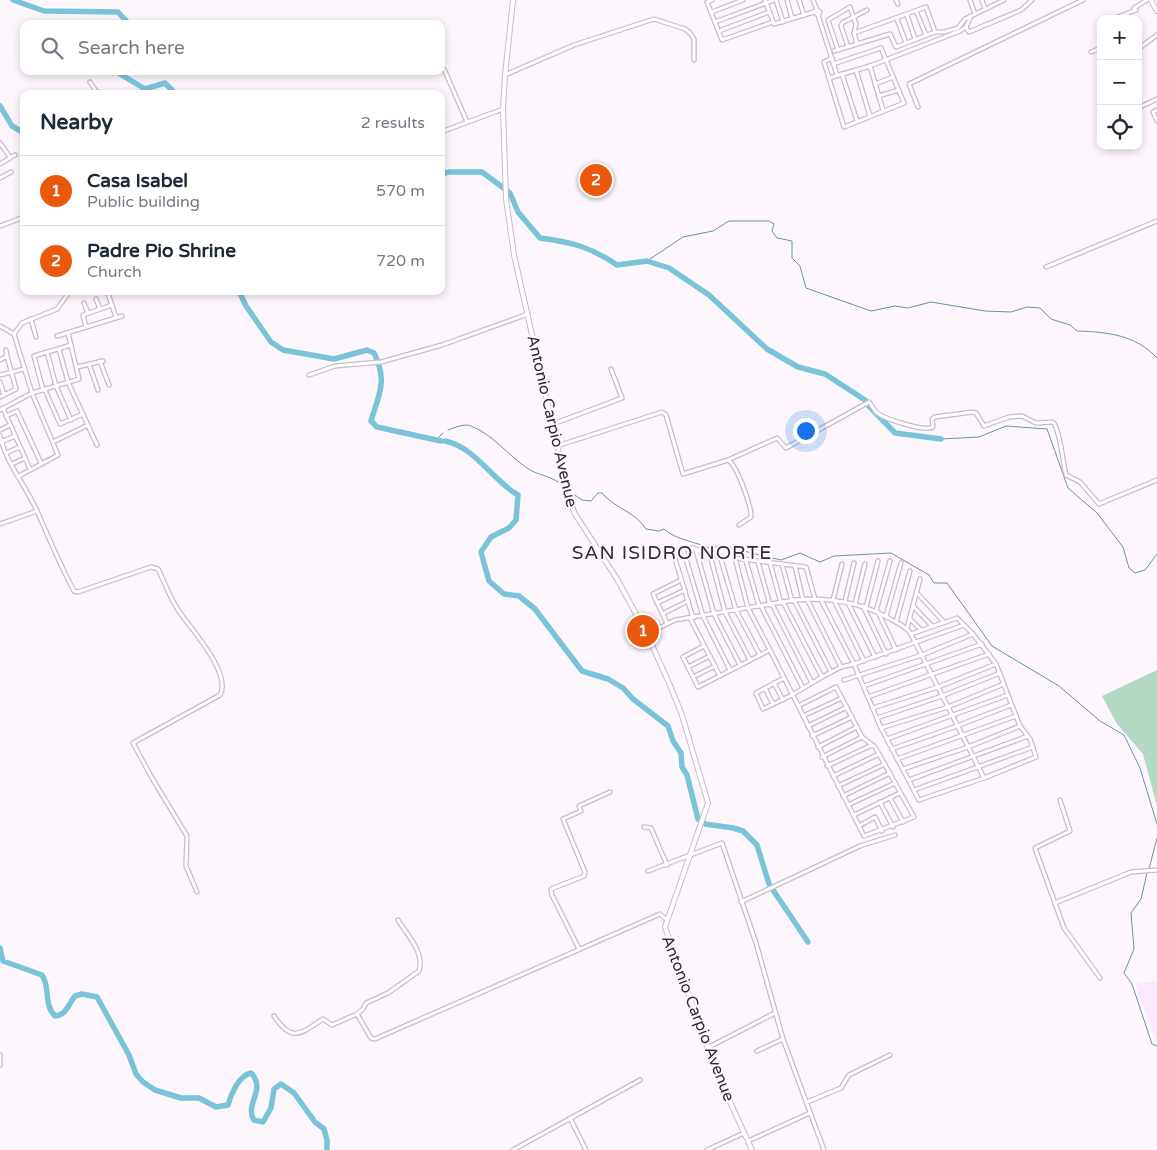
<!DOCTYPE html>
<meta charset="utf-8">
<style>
body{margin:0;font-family:"Varela Round",sans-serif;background:#f6f6f7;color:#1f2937}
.controls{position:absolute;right:15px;top:15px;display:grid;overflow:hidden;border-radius:10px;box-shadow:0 2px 8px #0003}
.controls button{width:45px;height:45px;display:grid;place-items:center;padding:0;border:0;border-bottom:1px solid #e0e1e3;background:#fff;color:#1f2937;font:25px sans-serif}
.you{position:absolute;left:805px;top:430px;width:18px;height:18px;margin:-12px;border:4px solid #fff;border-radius:50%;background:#1a73e8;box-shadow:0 0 0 8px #1a73e833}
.badge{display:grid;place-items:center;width:32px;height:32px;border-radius:50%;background:#ea580c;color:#fff;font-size:16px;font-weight:700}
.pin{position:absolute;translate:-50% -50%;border:2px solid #fff;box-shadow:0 1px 5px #0006}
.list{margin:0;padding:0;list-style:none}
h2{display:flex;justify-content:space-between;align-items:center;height:65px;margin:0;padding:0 20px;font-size:21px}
h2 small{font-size:16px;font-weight:400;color:#747a83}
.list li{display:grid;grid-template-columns:32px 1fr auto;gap:15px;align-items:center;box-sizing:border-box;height:70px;padding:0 20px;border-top:1px solid #e0e1e3}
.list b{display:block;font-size:19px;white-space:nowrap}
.list p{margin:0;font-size:16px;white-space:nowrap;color:#747a83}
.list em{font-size:16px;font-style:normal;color:#747a83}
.icon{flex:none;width:28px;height:28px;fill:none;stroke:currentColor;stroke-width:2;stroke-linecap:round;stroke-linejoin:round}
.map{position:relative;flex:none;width:1157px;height:1150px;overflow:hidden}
.search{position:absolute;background:#fff;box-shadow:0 2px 8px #0003;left:20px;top:20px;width:425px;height:55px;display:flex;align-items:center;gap:12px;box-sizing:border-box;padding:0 18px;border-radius:10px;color:#747a83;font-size:19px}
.panel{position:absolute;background:#fff;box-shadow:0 2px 8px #0003;left:20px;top:90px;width:425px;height:205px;border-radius:10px}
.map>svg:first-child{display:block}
.industrial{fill:#f8e9fc}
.green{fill:#b3d8c4}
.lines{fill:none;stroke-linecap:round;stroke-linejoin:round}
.stream{stroke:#6496a8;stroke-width:1}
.river{stroke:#7ac4da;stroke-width:5.5}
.minor-casing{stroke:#c9bbcb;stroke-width:5.5}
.tertiary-casing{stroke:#c9bbcb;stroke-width:6}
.minor{stroke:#fff;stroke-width:3}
.tertiary{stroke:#fff;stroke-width:4}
.labels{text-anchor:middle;stroke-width:4.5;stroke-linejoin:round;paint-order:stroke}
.street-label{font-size:16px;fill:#312c32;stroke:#fdf7fd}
.quarter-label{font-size:19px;letter-spacing:1px;fill:#312c32;stroke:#fdf7fd}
</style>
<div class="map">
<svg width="1157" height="1150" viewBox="0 0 1157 1150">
<rect width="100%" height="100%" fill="#fdf7fd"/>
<!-- industrial -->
<path class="industrial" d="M1157 981V1042L1135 984Z"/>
<!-- green -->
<path class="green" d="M1157 670V806L1143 754 1117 724 1102 696Z"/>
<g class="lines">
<!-- stream -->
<g class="stream">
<path d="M647 261 683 237 713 231 729 221H769L774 224 772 231 777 238 792 241V258L800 266 806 288 871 311 895 306 908 308 931 302 985 311 1011 312 1027 307 1040 308 1051 319 1070 325 1077 331C1108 332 1136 335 1157 358"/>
<path d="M448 430C454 428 464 423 471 426 492 434 508 455 527 468 538 476 552 475 565 487"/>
<path d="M941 439 979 437 1006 426 1047 429 1068 488 1097 513 1123 547 1129 568 1135 573 1145 570 1157 554"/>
<path d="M436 440 443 433"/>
<path d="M569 491 582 500 591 501 598 493H602C614 508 636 512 646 529L659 531 664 529C676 540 697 542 712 549L719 545 781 560 800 553 820 562 834 556 891 553 929 575 934 583H947L992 646 1059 686 1100 721 1124 735 1140 768 1157 824"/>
<path d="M1149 869 1157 838"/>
<path d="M1147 873 1141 899 1131 913 1134 949 1124 973 1132 984 1152 1044 1157 1046"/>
</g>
<!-- river -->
<g class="river">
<path d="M13 0 44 11 118 12 129 24"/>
<path d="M115 71 145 89 165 83 176 94"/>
<path d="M0 106 12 126 24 133"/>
<path d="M441 174 449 172H482L510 193 518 212 540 238C571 242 591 247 617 265L647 261 669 268 709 295 767 349 798 367 825 374 865 400"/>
<path d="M239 291 246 306 271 342 283 350 334 359 367 350 374 353C388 381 379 394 371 421L377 427 441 441"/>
<path d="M868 405 895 433 941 439"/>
<path d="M445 441C475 447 492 480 518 495L516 520 509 528 491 537 481 552 489 581 504 594 519 596 535 609 582 671 608 679 623 688 633 699 668 726 673 741 681 753 682 767 687 775 698 819 705 824 733 828 743 831 757 845 769 884 808 942"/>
<path d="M0 948 3 961 42 975C51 988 43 1004 55 1016 66 1016 69 1003 75 996L82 994 97 997 129 1055 136 1074 143 1082 155 1090 181 1098H199L216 1107 228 1105C231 1094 239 1075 251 1073 267 1089 244 1105 254 1120L263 1122 271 1108 274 1089 281 1084 294 1093 315 1122 324 1129 327 1140V1150"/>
</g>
<defs>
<g id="minor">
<path d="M712 0 707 2 722 40 773 22"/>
<path d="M765 0 774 24 814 12"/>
<path d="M776 0 783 22"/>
<path d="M787 0 792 18"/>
<path d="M799 0 804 15"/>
<path d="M813 0 817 10"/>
<path d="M896 0 898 4"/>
<path d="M970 0 975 14"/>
<path d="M982 0 985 9"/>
<path d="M817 10 820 12 818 15 814 12Z"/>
<path d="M916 11 926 35"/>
<path d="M712 12 743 0"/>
<path d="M818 15 837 75"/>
<path d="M907 15 915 39"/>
<path d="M897 19 906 43"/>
<path d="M1113 19 1136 10 1134 8 1147 0"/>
<path d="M715 22 774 0"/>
<path d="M966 27 969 32 1021 10 1032 0"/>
<path d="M719 31 769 12"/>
<path d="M854 33 926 7 935 32"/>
<path d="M848 47 841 26 842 23 867 10"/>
<path d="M1138 49 1157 35"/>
<path d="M838 50 828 20 850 7 856 24 854 33 857 44"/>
<path d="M834 51 890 34 896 47 935 32H944L958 28 965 19 1004 0"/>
<path d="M1091 52 1101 48"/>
<path d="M832 58 824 62 844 127 904 103 881 48 833 64"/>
<path d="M870 66 883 110"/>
<path d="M444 69 467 122"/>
<path d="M856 70 870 116"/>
<path d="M842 74 857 121"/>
<path d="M505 75 574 45 654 19 685 29 690 33 694 39V60"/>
<path d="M829 78 870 66 960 31 966 27 971 16"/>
<path d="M90 82 96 91 104 94"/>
<path d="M875 84 893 77"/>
<path d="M878 96 899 90"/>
<path d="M918 107 909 84 1083 0"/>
<path d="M1138 108 1157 99"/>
<path d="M1157 110 1153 112 1157 121"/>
<path d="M441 132 503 109"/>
<path d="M0 143 10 157"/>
<path d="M0 164 15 155"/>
<path d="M0 178 11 172"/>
<path d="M0 226 24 217"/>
<path d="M1046 267 1157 221"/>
<path d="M107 291 116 317"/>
<path d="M96 299 100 309"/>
<path d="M84 303 88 313"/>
<path d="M31 319 36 337"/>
<path d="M0 326 14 334"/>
<path d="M86 327 83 315 112 305"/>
<path d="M57 336 122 316"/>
<path d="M59 349 68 382 97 445"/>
<path d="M6 350 7 356"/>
<path d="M47 352 56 386 71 420"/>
<path d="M0 360 7 356 16 389 0 397"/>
<path d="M100 361 109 385"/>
<path d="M89 364 98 390"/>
<path d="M77 367 103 361"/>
<path d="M0 375 24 369"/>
<path d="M309 375 335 366 381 362 442 345 528 314"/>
<path d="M0 382 4 395"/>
<path d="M43 390 34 356 71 345"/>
<path d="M45 390 60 424 83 414"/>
<path d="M3 408 30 469"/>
<path d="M0 410 32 393 79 379 68 333"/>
<path d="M6 416 17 411 41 463"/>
<path d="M553 424 622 398 611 369"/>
<path d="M0 430 10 425"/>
<path d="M0 436C6 463 26 486 37 511 49 538 60 565 74 591L78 592 151 567 158 569C165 583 171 601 181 614 192 630 232 674 220 695L133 743 152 778 187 836 186 866 197 892"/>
<path d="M1 442 15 436"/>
<path d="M53 442 88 425"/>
<path d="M557 446 662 412 666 415 683 474 728 460 777 438 786 448 869 402C872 405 873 409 876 412 884 419 924 432 933 427L932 419 935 417 972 412 976 413 984 426 1009 417 1022 416 1036 423 1053 422C1060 429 1063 464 1066 475L1080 482 1099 504 1157 480"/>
<path d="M6 453 20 447"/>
<path d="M728 460C737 465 752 508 751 517L739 525"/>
<path d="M12 464 25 458"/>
<path d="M19 476 58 455 32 393 14 334 22 323 57 309 70 291"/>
<path d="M0 524 37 511"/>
<path d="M683 549 703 616 730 670"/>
<path d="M696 550 714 614 740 665"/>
<path d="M710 555 725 612 750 660"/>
<path d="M746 561 759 606"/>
<path d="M758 562 770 605"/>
<path d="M770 563 781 603"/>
<path d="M782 564 792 601"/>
<path d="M795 566 803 600"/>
<path d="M917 593 943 621"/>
<path d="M794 600 831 672"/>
<path d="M821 600 854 664 964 625"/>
<path d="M833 600 842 564"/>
<path d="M834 600 864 661"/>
<path d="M845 601 854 563"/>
<path d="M783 602 822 677 841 667"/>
<path d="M657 603 685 590"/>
<path d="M848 603 875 657"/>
<path d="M772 604 812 683"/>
<path d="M855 604 865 564"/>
<path d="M761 606 803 688"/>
<path d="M863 606 886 654"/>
<path d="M913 606 932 626"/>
<path d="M866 607 878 561"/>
<path d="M876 611 890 561"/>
<path d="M878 612 896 650"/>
<path d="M662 614 688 601"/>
<path d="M886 616 901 563"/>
<path d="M690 618 720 676"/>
<path d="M693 618 673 552 675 550 693 548 710 555 720 556 736 610 760 655"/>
<path d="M910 619 921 630"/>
<path d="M896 622 910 571"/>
<path d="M667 623 653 594 681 580"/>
<path d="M907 628 920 579"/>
<path d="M647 634 675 620 794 600C830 597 862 602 892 620 900 624 906 627 911 634L984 778 919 800 881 728 854 664 841 667 807 599"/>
<path d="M911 634 957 618 973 634 996 664 1020 726 1030 739 1036 757 984 778"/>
<path d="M704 646 683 657 698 687 770 650 748 608 735 558 806 567 815 599"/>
<path d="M770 650 864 836 914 817 875 747 862 737 836 687 798 706"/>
<path d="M688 667 710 656"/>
<path d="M693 677 715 666"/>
<path d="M784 678 756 693 763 709 792 695 822 677"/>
<path d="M844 680 922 655 973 634"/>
<path d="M774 683 783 700"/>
<path d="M864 686 982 644"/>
<path d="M765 688 773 704"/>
<path d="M868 697 989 654"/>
<path d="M873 708 938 687 996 664"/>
<path d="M803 716 842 698"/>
<path d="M877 718 942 696 1000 673"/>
<path d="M808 726 847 707"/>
<path d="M881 728 948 707 1004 684"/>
<path d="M812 736 852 717"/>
<path d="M887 739 1008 695"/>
<path d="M818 747 857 727"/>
<path d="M892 749 957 726 1011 705"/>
<path d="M822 757 862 737"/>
<path d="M897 759 1016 716"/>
<path d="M827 766 872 745"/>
<path d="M903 769 968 747 1020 726"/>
<path d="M833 776 879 754"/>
<path d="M909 780 1028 736"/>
<path d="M838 786 885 764"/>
<path d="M914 790 1033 747"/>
<path d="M843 796 890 773"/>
<path d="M890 798 903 822"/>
<path d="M1060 800 1070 831 1035 848 1064 928 1100 978"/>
<path d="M880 802 893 827"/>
<path d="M848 805 895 783"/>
<path d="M854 815 900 793"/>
<path d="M859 826 875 817 882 831"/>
<path d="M644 827 651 828 667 865"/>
<path d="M648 871 722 843 756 943 783 1039 824 1150"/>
<path d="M741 902 860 846 895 835"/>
<path d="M1055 903 1131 872 1157 870"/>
<path d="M579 949 552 895 551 889 584 876 585 872 563 819 581 811 579 806 610 792"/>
<path d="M357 1014 363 1009 366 1003 388 993 419 971C425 952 407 935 398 920"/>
<path d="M274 1016C292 1043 300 1034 323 1019L332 1025 357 1014 371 1038 375 1039 660 914 666 919"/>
<path d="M707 1048 775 1013"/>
<path d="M757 1051 783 1039"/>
<path d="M0 1055V1065"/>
<path d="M807 1102 841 1088 849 1075 890 1055"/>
<path d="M570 1118 586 1150"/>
<path d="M748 1141 810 1113"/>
<path d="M513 1150 640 1080"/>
<path d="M707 1150 744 1133"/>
</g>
<g id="tertiary">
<path d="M513 0 505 75 503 109 506 199 514 255 569 498 575 514 617 579 647 634 669 683 682 715 708 803 665 927 716 1071 752 1150"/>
<path d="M1151 0 1157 11"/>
</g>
</defs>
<!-- minor casing -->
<use href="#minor" class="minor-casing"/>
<!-- tertiary casing -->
<use href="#tertiary" class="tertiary-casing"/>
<!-- minor -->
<use href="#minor" class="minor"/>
<!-- tertiary -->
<use href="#tertiary" class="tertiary"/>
</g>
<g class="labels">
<!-- street labels -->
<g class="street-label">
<text transform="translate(553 421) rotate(77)" y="6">Antonio Carpio Avenue</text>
<text transform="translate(699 1018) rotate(69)" y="6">Antonio Carpio Avenue</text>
</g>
<!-- quarter labels -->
<g class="quarter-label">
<text x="672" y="559">SAN ISIDRO NORTE</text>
</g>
</g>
</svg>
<div class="controls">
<button>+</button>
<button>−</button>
<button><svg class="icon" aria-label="locate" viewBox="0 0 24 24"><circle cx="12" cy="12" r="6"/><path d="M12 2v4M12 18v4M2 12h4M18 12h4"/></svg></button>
</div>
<div class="you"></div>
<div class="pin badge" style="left:643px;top:631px">1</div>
<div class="pin badge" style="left:596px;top:180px">2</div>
<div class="search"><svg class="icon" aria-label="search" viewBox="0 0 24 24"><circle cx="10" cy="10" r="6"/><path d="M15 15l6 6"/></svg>Search here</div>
<section class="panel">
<h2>Nearby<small>2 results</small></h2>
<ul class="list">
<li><span class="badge">1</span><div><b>Casa Isabel</b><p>Public building</p></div><em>570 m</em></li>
<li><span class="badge">2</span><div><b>Padre Pio Shrine</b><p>Church</p></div><em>720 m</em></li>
</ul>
</section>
</div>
